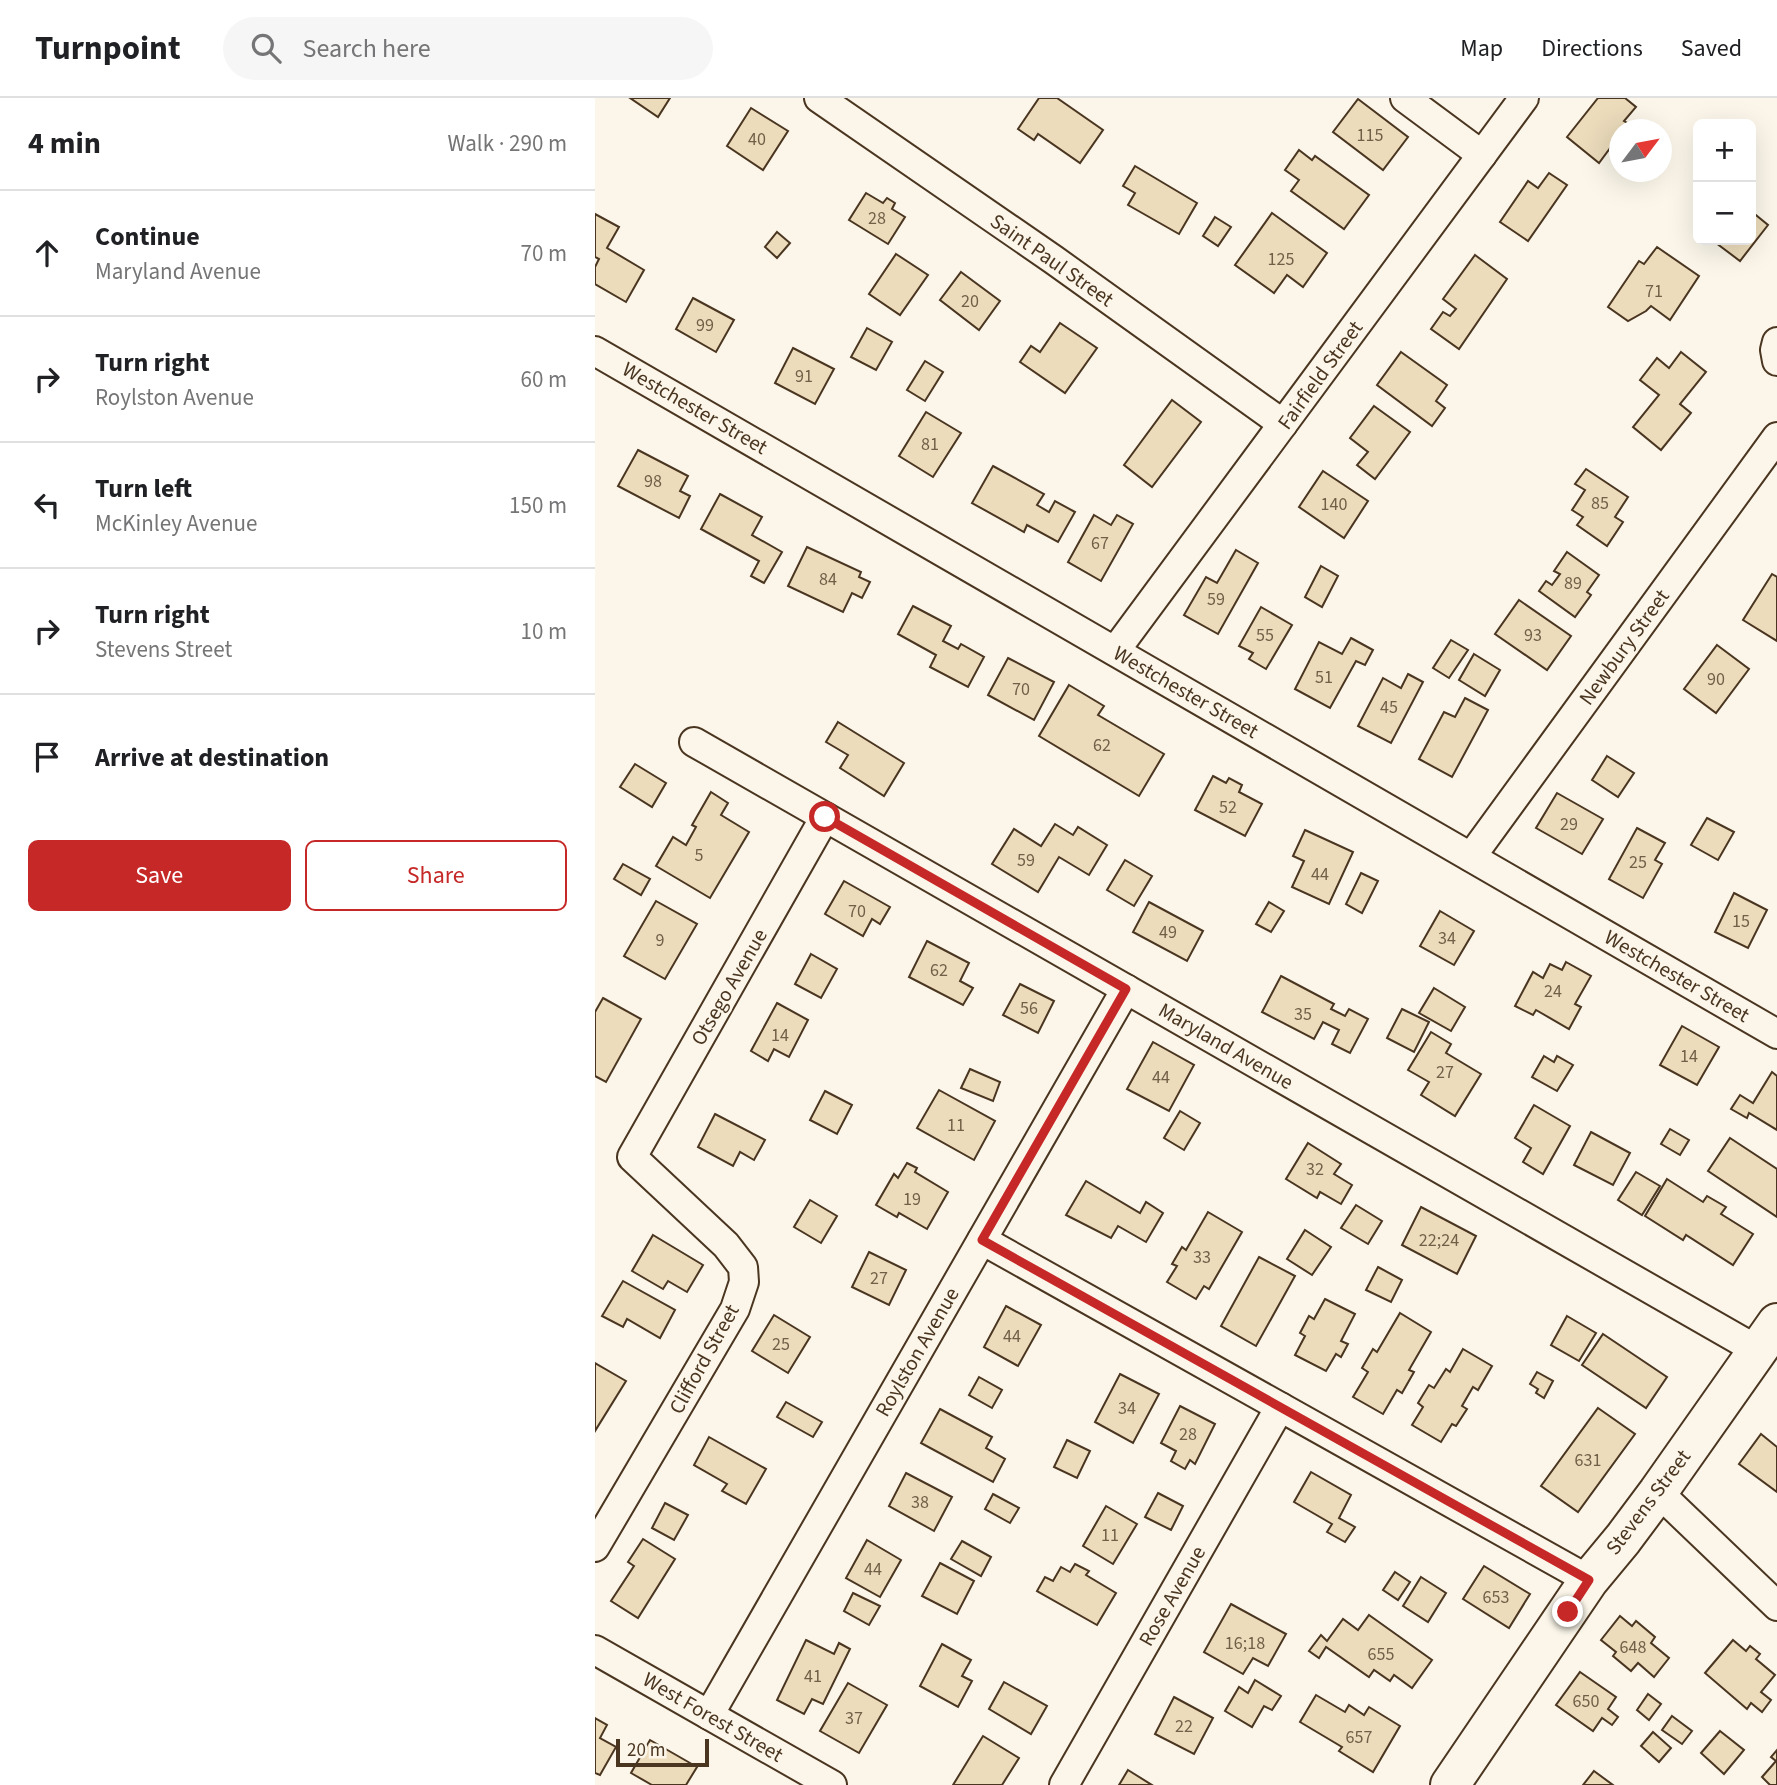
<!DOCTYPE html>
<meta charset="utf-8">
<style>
body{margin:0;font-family:"Source Sans 3",sans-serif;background:#f6f6f6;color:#202124}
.controls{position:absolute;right:21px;top:21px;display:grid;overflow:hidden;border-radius:10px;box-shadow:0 7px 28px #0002}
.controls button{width:63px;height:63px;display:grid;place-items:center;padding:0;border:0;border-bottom:2px solid #e0e0e0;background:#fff;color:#202124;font:35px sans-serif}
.compass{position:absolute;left:1014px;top:21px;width:63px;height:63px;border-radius:50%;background:#fff;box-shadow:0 7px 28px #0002;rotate:58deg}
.scale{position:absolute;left:21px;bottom:18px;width:93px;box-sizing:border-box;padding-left:7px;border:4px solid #4a3520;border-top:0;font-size:19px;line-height:24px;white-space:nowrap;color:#4a3520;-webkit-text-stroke:5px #fbf6e9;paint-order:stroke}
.stop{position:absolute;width:21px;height:21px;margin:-16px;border:5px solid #c62828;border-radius:50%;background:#fff}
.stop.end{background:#c62828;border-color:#fff;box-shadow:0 2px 7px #0008}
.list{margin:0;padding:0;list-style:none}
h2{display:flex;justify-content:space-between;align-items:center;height:91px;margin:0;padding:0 28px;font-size:30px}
h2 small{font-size:23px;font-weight:400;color:#757577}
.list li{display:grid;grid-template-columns:46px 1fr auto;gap:21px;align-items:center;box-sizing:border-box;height:126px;padding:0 28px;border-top:2px solid #e0e0e0}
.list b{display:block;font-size:26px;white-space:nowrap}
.list p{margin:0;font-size:23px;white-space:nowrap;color:#757577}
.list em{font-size:23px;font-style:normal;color:#757577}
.actions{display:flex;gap:14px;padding:21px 28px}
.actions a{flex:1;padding:16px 0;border:2px solid #c62828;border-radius:10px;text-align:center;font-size:24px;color:#c62828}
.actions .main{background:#c62828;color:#fff}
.icon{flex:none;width:38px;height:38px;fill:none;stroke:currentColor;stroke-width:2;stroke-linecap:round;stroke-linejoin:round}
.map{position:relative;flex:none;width:1182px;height:1687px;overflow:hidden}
header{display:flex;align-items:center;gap:42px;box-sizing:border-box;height:98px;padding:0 35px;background:#fff;border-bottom:2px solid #e0e0e0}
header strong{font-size:33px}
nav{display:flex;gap:38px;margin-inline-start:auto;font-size:24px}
.search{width:490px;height:63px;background:#f6f6f6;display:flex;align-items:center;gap:18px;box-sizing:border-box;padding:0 24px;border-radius:38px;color:#757577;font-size:26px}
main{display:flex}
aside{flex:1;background:#fff}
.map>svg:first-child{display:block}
.building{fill:#ecdcbc;stroke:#4a3520;stroke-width:2}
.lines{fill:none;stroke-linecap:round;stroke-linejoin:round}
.street-casing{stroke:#4a3520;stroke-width:32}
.secondary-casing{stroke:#4a3520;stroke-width:42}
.street{stroke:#fbf6e9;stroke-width:28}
.secondary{stroke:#fbf6e9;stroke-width:38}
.route{stroke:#c62828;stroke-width:9}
.labels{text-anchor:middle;stroke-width:5;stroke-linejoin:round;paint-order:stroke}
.number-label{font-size:18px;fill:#725f47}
.street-label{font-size:21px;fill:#4a3520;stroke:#fbf6e9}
</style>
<header>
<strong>Turnpoint</strong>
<div class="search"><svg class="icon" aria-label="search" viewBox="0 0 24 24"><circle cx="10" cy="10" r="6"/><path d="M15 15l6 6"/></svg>Search here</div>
<nav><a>Map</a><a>Directions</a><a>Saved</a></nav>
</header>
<main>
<aside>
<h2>4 min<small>Walk · 290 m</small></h2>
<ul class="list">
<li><svg class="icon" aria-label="ahead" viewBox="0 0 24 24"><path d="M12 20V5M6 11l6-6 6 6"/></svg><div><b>Continue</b><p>Maryland Avenue</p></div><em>70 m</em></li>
<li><svg class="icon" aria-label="right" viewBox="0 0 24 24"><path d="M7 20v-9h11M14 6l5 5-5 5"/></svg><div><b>Turn right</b><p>Roylston Avenue</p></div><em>60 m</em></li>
<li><svg class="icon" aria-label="left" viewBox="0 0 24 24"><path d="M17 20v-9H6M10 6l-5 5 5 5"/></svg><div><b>Turn left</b><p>McKinley Avenue</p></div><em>150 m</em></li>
<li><svg class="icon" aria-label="right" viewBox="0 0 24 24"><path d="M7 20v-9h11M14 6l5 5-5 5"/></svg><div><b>Turn right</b><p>Stevens Street</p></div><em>10 m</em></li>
<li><svg class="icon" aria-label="arrive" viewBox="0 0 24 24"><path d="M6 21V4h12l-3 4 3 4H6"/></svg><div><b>Arrive at destination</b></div></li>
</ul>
<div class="actions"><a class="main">Save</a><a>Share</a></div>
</aside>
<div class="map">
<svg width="1182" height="1687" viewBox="0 0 1182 1687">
<rect width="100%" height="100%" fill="#fbf6e9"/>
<!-- building -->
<g class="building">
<path d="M35 0H75L63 19Z"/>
<path d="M444 0H462L508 32 485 65 443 36 439 42 423 31Z"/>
<path d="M1003 0H1030L1041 9 1029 23 1034 26 1029 32H1024V38L1004 65 972 39Z"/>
<path d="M763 1 813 39 788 72 738 34Z"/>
<path d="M156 10 193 33 168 72 132 48Z"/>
<path d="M704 52 717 62 720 58 774 97 749 131 696 93 704 82 690 72Z"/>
<path d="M540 68 602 105 584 136 533 107 540 95 528 88Z"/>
<path d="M954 75 972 87 933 143 905 124 933 83 943 90Z"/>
<path d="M271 95 288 105 292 100 300 105 297 111 310 119 293 146 254 122Z"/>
<path d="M1156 113 1173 127 1145 163 1117 142H1156Z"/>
<path d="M677 115 732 155 708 189 692 177 679 195 640 167Z"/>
<path d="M0 116 24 129 12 150 49 172 31 204 0 186V169L4 161 0 159Z"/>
<path d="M620 119 636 129 623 148 608 138Z"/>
<path d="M182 134 195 145 182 160 170 149Z"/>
<path d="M1062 149 1104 178 1075 222 1056 208 1051 213 1033 223 1013 209 1044 163 1049 166Z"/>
<path d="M301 156 333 177 305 217 274 196Z"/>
<path d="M880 157 912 181 864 251 836 231 848 214 855 218 861 211 848 201Z"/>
<path d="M366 174 405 203 384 232 345 202Z"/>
<path d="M98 200 139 222 121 254 81 231Z"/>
<path d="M465 225 502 250 470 295 425 264 436 248 445 254Z"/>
<path d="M272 230 297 244 281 272 256 259Z"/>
<path d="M198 250 239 271 220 306 180 285Z"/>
<path d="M806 254 852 287 841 303 850 310 837 328 782 287Z"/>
<path d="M1086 254 1111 274 1085 306 1096 315 1066 352 1038 329 1064 297 1045 282 1062 260 1074 270Z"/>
<path d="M330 263 348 274 330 303 312 292Z"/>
<path d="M577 302 606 324 557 389 529 367Z"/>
<path d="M779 308 815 334 780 381 762 367 773 354 755 340Z"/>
<path d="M331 314 366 335 338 379 304 358Z"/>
<path d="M43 352 93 378 85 393 95 398 84 420 23 388Z"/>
<path d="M398 368 449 396 442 407 454 414 460 403 480 414 463 444 432 427 429 434 377 405Z"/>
<path d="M991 371 1033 399 1020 419 1028 424 1012 448 982 427 988 419 977 412 990 392 980 386Z"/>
<path d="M728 373 773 403 749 440 704 409Z"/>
<path d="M125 396 167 419 157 437 187 454 169 485 156 478 164 463 106 431Z"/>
<path d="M499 417 516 427 522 417 538 426 506 483 473 464Z"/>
<path d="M212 449 266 474 264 479 275 484 267 500 257 495 248 514 193 488Z"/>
<path d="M641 452 663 465 623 536 589 517 611 479 622 485Z"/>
<path d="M972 454 1004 477 992 494 996 497 980 519 944 493 951 483 957 487 965 476 959 473Z"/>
<path d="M726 468 743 478 727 509 710 499Z"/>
<path d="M1177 476 1182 479V543L1148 522Z"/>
<path d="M924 502 976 538 952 572 900 536Z"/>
<path d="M318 508 356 528 348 543 363 551 366 546 389 559 373 589 335 569 341 557 303 536Z"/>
<path d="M666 509 697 527 671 571 654 561 658 555 644 548Z"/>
<path d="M756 540 778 552 770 567 761 563 735 610 700 591 724 544 747 556Z"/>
<path d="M856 542 873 552 854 580 838 570Z"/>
<path d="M1122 547 1154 571 1121 615 1089 591Z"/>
<path d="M879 556 905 572 890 598 864 582Z"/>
<path d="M413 560 459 584 439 622 393 597Z"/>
<path d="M813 576 828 584 796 645 763 628 788 580 806 590Z"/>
<path d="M474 587 509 608 503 617 569 656 544 698 444 638Z"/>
<path d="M870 600 893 612 857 679 824 661 849 614 860 619Z"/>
<path d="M243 624 309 665 289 698 245 670 253 657 231 644Z"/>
<path d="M1012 658 1039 675 1023 699 997 682Z"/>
<path d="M40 666 71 685 57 709 25 689Z"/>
<path d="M618 678 631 685 634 680 647 687 644 694 667 706 650 738 600 712Z"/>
<path d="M116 694 133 705 126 717 154 734 115 800 61 768 78 739 91 747 101 729 97 727Z"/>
<path d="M962 695 1008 721 987 756 941 730Z"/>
<path d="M1112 720 1139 734 1123 762 1096 747Z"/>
<path d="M460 726 478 737 483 729 512 747 494 777 464 759 443 794 397 766 419 731 446 748Z"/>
<path d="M1042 730 1070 745 1060 762 1067 766 1048 800 1014 781Z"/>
<path d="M710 732 758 754 734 806 697 789 709 763 698 758Z"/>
<path d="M530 762 557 778 539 808 512 792Z"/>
<path d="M28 766 55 781 46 797 19 781Z"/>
<path d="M766 775 783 783 767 815 751 806Z"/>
<path d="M249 783 295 809 285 826 277 821 268 838 230 816Z"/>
<path d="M1139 795 1172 812 1153 850 1120 834Z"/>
<path d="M61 803 102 826 70 881 29 858Z"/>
<path d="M554 804 608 833 592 863 538 834Z"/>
<path d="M674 804 689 813 676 834 661 826Z"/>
<path d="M845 813 879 833 859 867 825 848Z"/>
<path d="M332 843 374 865 365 883 378 890 368 907 314 879Z"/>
<path d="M216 856 242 871 226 900 200 886Z"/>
<path d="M971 864 996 878 980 906 986 909 974 931 941 912 938 917 920 908 938 874 948 880 955 866 967 872Z"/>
<path d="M686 878 739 906 736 911 750 918 754 911 773 921 755 955 737 946 744 932 728 924 719 941 667 914Z"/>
<path d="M425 886 459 903 443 935 408 917Z"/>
<path d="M839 890 870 909 856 933 824 915Z"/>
<path d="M8 900 46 921 11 984 0 978V914Z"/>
<path d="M182 905 213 922 194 959 179 951 173 963 156 953Z"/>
<path d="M807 911 834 924 819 954 792 940Z"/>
<path d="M1087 928 1124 949 1102 987 1065 967Z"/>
<path d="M836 934 856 946 851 955 886 976 860 1018 826 997 834 984 813 972Z"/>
<path d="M558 944 599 967 574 1013 532 991Z"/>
<path d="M949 958 959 964 962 958 978 967 962 993 937 979Z"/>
<path d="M375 971 405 984 398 1003 366 990Z"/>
<path d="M1177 974 1182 978V1032L1154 1015 1152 1020 1136 1011 1145 997 1158 1005Z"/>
<path d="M344 992 400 1023 379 1062 322 1030Z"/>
<path d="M230 993 257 1007 242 1036 215 1022Z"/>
<path d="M939 1007 975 1028 948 1076 928 1064 936 1050 920 1040Z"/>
<path d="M585 1013 605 1025 589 1052 569 1040Z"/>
<path d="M120 1016 170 1042 159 1062 145 1054 138 1068 103 1049Z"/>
<path d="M1075 1031 1094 1042 1085 1057 1066 1046Z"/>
<path d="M996 1034 1035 1055 1018 1087 979 1067Z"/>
<path d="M1135 1040 1182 1071V1119L1113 1073Z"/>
<path d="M713 1045 746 1066 739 1076 757 1087 746 1106 725 1094 722 1100 691 1081Z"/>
<path d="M312 1065 322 1070 320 1074 353 1094 332 1131 304 1115 302 1119 281 1107 299 1076 303 1080Z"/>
<path d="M1041 1074 1065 1088 1047 1117 1023 1102Z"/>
<path d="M1072 1081 1108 1104 1112 1098 1131 1109 1126 1116 1158 1136 1138 1167 1091 1137 1088 1142 1050 1118Z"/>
<path d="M491 1083 545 1115 551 1104 568 1115 551 1144 523 1128 516 1140 471 1117Z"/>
<path d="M215 1102 242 1118 226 1145 199 1129Z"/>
<path d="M761 1107 787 1123 773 1146 746 1130Z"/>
<path d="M826 1109 881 1138 862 1176 807 1147Z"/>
<path d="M613 1114 647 1134 614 1191 609 1188 601 1201 572 1184 582 1168 577 1166 587 1149 591 1152Z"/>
<path d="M710 1132 736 1149 717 1177 692 1161Z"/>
<path d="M58 1137 108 1167 92 1194 73 1183 68 1191 37 1173Z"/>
<path d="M274 1154 311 1172 294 1207 257 1189Z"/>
<path d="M664 1159 700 1178 661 1248 626 1228Z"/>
<path d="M783 1169 807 1182 796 1204 771 1192Z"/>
<path d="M28 1183 80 1212 65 1240 32 1221 28 1229 7 1218Z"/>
<path d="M730 1201 760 1216 746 1243 753 1246 746 1259 741 1256 731 1273 700 1257 710 1238 705 1235 714 1218 719 1221Z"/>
<path d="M411 1208 446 1227 423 1268 389 1249Z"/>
<path d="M805 1215 836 1234 814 1272 819 1274 807 1295 802 1292 788 1316 758 1299 773 1274 767 1270 778 1251 782 1254Z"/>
<path d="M179 1217 215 1239 193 1275 157 1253Z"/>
<path d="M972 1218 1001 1235 984 1263 956 1247Z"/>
<path d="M1008 1236 1072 1279 1051 1310 987 1267Z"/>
<path d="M868 1251 897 1268 883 1292 878 1289 867 1308 872 1311 861 1328 857 1326 846 1344 817 1327 828 1309 823 1305 834 1287 839 1290 851 1271 855 1274Z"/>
<path d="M0 1265 31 1283 0 1333Z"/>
<path d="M942 1274 958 1283 949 1300 941 1295 943 1291 935 1286Z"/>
<path d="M525 1276 564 1296 538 1345 500 1324Z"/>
<path d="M384 1279 407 1292 397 1310 374 1297Z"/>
<path d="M191 1304 227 1324 218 1339 182 1319Z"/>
<path d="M585 1308 620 1326 600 1366 595 1362 590 1371 576 1363 581 1353 566 1345Z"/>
<path d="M1003 1310 1040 1336 983 1414 946 1388Z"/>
<path d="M345 1311 397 1339 391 1350 410 1361 398 1384 326 1345Z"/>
<path d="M1166 1336 1182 1349V1394L1144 1366Z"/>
<path d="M114 1339 171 1371 151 1406 127 1393 132 1386 99 1367Z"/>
<path d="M472 1342 495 1353 482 1380 459 1369Z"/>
<path d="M716 1374 756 1397 744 1420 760 1429 750 1444 732 1434 737 1426 699 1404Z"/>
<path d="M311 1375 357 1399 339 1433 294 1408Z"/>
<path d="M563 1395 588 1408 576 1432 550 1419Z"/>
<path d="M398 1396 424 1410 415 1425 390 1411Z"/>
<path d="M70 1405 93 1417 79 1442 57 1430Z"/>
<path d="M511 1408 542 1426 518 1466 488 1448Z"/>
<path d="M48 1441 80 1461 43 1520 16 1503 39 1468 33 1464Z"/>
<path d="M272 1442 306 1462 285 1499 251 1480Z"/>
<path d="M367 1443 396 1459 386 1478 356 1461Z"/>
<path d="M345 1465 379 1483 362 1516 327 1498Z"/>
<path d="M480 1466 494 1473 491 1477 521 1495 502 1527 442 1493 450 1479 458 1483 466 1469 475 1474Z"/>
<path d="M889 1468 935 1496 914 1530 868 1501Z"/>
<path d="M800 1474 815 1484 803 1502 788 1492Z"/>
<path d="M826 1479 851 1495 833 1524 808 1508Z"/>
<path d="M258 1495 285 1508 274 1527 249 1513Z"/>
<path d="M636 1506 691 1536 673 1568 658 1560 648 1576 609 1554Z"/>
<path d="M774 1517 837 1562 817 1590 799 1577 795 1583 779 1572 774 1579 731 1549 724 1560 714 1553 726 1537 732 1543 748 1521 763 1532Z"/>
<path d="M1025 1518 1037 1528 1041 1523 1060 1539 1056 1545 1074 1560 1059 1579 1043 1565 1036 1573 1018 1558 1021 1554 1006 1542Z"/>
<path d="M211 1542 239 1556 244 1545 255 1551 228 1606 217 1601 209 1616 182 1602Z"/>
<path d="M1138 1542 1151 1553 1155 1548 1165 1556 1161 1561 1180 1577 1166 1594 1176 1602 1167 1614 1156 1605 1152 1611 1110 1575Z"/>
<path d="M347 1546 376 1562 367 1578 377 1583 363 1609 325 1588Z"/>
<path d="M985 1574 1021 1599 1013 1611 1023 1619 1017 1627 1007 1620 998 1633 961 1607Z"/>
<path d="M660 1582 686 1598 677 1612 669 1608 657 1629 630 1613 644 1589 653 1595Z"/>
<path d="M409 1584 452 1608 436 1636 394 1611Z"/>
<path d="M253 1585 292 1607 264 1655 225 1633Z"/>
<path d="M1053 1596 1066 1606 1054 1622 1042 1612Z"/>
<path d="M721 1597 750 1614 754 1607 769 1617 774 1609 805 1628 778 1674 744 1653 747 1649 705 1624Z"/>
<path d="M579 1599 618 1620 599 1656 560 1636Z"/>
<path d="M1077 1618 1097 1633 1087 1646 1067 1632Z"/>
<path d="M0 1620 12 1627 5 1640 21 1649 5 1677 0 1675Z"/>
<path d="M1125 1633 1149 1652 1129 1676 1106 1655Z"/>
<path d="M1058 1634 1076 1650 1064 1664 1046 1648Z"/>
<path d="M388 1638 424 1660 407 1687H358Z"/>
<path d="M55 1642 102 1669 91 1687H57L36 1675Z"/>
<path d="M1182 1652V1687H1175L1167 1679 1181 1663 1176 1659Z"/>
<path d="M533 1672 557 1687H524Z"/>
<path d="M999 1673 1018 1687H988Z"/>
</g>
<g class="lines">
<defs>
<g id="street">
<path d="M224 0 459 162 688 326"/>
<path d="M810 0 887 57"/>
<path d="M1182 244 1180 252 1182 263"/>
<path d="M0 253 1182 936"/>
<path d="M520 553 929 0"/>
<path d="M99 644 1162 1252"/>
<path d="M876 759 1182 339"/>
<path d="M387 1142 994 1482"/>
<path d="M1063 1394 1182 1508"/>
<path d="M0 1449 140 1211 149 1184 148 1169 131 1147 37 1059 230 719"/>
<path d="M0 1552 237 1687"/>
<path d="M114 1617 531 891"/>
<path d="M469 1687 685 1309"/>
</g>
<path id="secondary" d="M855 1687 994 1482 1028 1441 1063 1394 1182 1225"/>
</defs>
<!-- street casing -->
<use href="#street" class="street-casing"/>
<!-- secondary casing -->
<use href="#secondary" class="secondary-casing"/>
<!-- street -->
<use href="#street" class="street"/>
<!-- secondary -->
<use href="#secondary" class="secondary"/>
</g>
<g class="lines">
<!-- route -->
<path class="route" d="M230 719 531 891 387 1142 994 1482 973 1514"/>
</g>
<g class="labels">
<!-- number labels -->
<g class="number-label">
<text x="775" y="43">115</text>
<text x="162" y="47">40</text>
<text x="282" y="126">28</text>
<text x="686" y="167">125</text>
<text x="1059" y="199">71</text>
<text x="375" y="209">20</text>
<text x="110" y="233">99</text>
<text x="209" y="284">91</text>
<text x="335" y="352">81</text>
<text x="58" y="389">98</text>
<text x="1005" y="411">85</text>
<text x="739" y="412">140</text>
<text x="505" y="451">67</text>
<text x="233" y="487">84</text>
<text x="978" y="491">89</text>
<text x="621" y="507">59</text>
<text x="670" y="543">55</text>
<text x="938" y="543">93</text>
<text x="729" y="585">51</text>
<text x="1121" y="587">90</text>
<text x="426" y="597">70</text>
<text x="794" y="615">45</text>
<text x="507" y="653">62</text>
<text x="633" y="715">52</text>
<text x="974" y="732">29</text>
<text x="104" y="763">5</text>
<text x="431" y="768">59</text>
<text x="1043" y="770">25</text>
<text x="725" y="782">44</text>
<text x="262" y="819">70</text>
<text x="1146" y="829">15</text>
<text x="573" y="840">49</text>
<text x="852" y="846">34</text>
<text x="65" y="848">9</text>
<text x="344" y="878">62</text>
<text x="958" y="899">24</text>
<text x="434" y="916">56</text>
<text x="708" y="922">35</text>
<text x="185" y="943">14</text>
<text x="1094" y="964">14</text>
<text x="850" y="980">27</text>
<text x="566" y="985">44</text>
<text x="361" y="1033">11</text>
<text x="720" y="1077">32</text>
<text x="317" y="1107">19</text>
<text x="844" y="1148">22;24</text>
<text x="607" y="1165">33</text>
<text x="284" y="1186">27</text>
<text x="417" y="1244">44</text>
<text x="186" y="1252">25</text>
<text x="532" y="1316">34</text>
<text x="593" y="1342">28</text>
<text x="993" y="1368">631</text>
<text x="325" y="1410">38</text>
<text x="515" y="1443">11</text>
<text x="278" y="1477">44</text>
<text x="901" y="1505">653</text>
<text x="650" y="1551">16;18</text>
<text x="1038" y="1555">648</text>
<text x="786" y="1562">655</text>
<text x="218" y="1584">41</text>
<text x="991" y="1609">650</text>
<text x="259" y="1626">37</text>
<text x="589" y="1634">22</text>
<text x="764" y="1645">657</text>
</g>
<!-- street labels -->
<g class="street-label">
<text transform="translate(457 162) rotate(35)" y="7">Saint Paul Street</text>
<text transform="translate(725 277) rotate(-54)" y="7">Fairfield Street</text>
<text transform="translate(100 310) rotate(30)" y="7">Westchester Street</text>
<text transform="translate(1029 549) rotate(-54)" y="7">Newbury Street</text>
<text transform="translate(591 594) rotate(30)" y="7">Westchester Street</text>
<text transform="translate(1082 878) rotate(30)" y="7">Westchester Street</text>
<text transform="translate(134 889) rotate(-60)" y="7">Otsego Avenue</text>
<text transform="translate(631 948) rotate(30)" y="7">Maryland Avenue</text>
<text transform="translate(322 1254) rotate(-60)" y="7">Roylston Avenue</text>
<text transform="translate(109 1261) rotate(-61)" y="7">Clifford Street</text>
<text transform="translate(1053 1404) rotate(-53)" y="7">Stevens Street</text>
<text transform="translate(577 1498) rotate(-60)" y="7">Rose Avenue</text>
<text transform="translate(118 1619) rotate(30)" y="7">West Forest Street</text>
</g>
</g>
</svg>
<div class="controls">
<button>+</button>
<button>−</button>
</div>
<svg class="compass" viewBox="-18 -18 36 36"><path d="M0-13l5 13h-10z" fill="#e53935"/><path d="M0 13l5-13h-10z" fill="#757577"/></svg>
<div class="scale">20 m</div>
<div class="stop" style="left:230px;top:719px"></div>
<div class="stop end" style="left:973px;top:1514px"></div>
</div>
</main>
